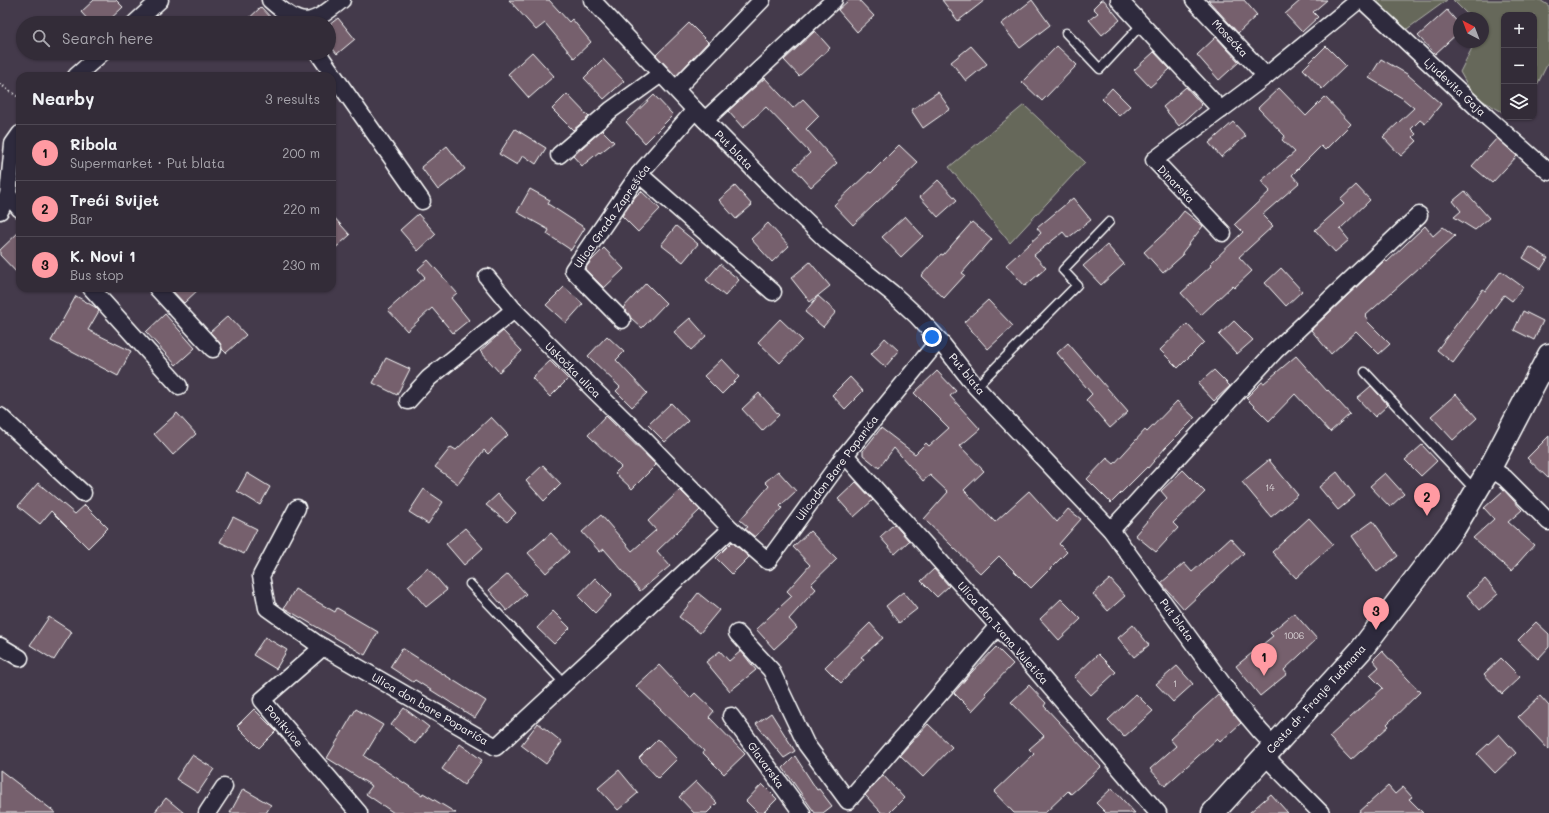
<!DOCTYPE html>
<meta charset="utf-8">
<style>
body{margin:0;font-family:Mali,sans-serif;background:#3e3843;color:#f1f3f6}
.controls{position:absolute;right:12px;top:12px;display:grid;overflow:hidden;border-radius:8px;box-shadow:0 1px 3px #0004}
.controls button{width:36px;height:36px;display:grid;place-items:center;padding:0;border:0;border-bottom:1px solid #4e4853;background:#332c38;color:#f1f3f6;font:20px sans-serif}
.compass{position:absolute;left:1453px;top:12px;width:36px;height:36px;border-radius:50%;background:#332c38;box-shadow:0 1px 3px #0004;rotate:318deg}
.you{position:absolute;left:932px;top:337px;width:14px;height:14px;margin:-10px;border:3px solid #fff;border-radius:50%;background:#1a73e8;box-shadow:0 0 0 6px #1a73e833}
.badge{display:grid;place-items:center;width:26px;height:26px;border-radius:50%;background:#ff9aa2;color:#111;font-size:13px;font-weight:700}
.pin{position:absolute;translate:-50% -33px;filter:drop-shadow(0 1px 2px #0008)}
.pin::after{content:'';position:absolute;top:21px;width:14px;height:12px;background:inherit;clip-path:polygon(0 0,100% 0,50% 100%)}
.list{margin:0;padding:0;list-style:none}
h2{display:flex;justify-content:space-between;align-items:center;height:52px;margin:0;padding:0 16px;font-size:17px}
h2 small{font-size:13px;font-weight:400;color:#a9a7ae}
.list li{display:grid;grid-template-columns:26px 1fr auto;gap:12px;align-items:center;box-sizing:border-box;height:56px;padding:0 16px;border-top:1px solid #4e4853}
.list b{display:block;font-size:15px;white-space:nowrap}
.list p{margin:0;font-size:13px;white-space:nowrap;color:#a9a7ae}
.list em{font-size:13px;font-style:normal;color:#a9a7ae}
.icon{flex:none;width:22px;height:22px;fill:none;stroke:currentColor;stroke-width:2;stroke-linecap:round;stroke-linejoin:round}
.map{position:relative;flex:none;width:1549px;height:813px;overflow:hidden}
.search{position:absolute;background:#332c38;box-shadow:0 1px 3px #0004;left:16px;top:16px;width:320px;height:44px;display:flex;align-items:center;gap:10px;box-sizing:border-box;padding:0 14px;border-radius:22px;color:#a9a7ae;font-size:15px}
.panel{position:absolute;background:#332c38;box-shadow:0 1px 3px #0004;left:16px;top:72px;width:320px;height:220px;border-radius:12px}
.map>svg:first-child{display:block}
.green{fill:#66685a;stroke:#b2b4ac}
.building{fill:#76616d;stroke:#fff}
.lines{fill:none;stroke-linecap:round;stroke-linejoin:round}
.service-casing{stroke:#fff;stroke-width:11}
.minor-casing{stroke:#fff;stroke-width:19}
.secondary-casing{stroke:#fff;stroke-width:25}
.path{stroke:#fff;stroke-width:2.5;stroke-dasharray:1 3;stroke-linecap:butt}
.service{stroke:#2f2a3d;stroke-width:8}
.minor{stroke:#2f2a3d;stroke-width:16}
.secondary{stroke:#2f2a3d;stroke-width:22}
.labels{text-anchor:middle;stroke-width:3;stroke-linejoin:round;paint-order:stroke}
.number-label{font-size:9px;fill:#ddd8da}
.street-label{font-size:11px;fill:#fff;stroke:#2f2a3d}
</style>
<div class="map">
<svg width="1549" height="813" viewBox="0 0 1549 813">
<rect width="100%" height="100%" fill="#443a4b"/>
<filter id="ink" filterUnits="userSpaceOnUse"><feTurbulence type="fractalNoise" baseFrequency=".025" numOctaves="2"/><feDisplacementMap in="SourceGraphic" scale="8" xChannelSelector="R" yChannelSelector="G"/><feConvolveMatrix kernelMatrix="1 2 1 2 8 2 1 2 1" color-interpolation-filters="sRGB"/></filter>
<g filter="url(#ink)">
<!-- green -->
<g class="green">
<path d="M1371 0H1447L1407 29Z"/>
<path d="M1453 0H1540L1549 6V61L1534 91V15H1504V113L1473 95 1460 72 1475 42H1483V18H1471Z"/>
<path d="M1024 105 1085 162 1010 243 949 167Z"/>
</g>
<!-- building -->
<g class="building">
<path d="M94 0H116L123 7 106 23H91L81 12Z"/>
<path d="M509 0H549L569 22 572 19 591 42 574 58 545 23 536 30Z"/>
<path d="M849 0H859L874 16 857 32 838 10Z"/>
<path d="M942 0H985L958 21Z"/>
<path d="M1032 0 1050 25 1020 48 1001 24Z"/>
<path d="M1101 0H1104L1120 20 1102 35 1089 20 1098 13 1093 8Z"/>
<path d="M1208 0H1244L1257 15 1238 33Z"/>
<path d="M1301 0H1327L1313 12 1318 17 1302 32 1285 14Z"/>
<path d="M261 7 276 23H244Z"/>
<path d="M1447 10 1459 24V32L1435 54 1418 36Z"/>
<path d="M338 18 355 39 337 54 329 44V25Z"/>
<path d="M689 23 708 42 676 76 656 55Z"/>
<path d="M815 31 830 48 799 76 784 60Z"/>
<path d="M1216 37 1239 62 1219 80 1197 55Z"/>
<path d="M971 46 987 64 966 81 951 62Z"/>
<path d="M1057 46 1077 65 1042 101 1022 82Z"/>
<path d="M1326 46 1346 66 1322 89 1303 69Z"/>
<path d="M532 52 554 76 529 98 508 74Z"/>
<path d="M1154 52 1170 69 1150 87 1134 70Z"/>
<path d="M603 59 624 81 604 99 584 78Z"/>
<path d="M1381 59 1407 74 1441 104 1425 124 1420 120 1411 129 1416 134 1413 137 1417 141 1401 156 1383 137 1414 108 1402 98 1369 78Z"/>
<path d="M765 78 793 108 803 99 819 116 806 129 837 163 811 187 794 168 810 153 766 107 743 128 728 111Z"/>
<path d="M1186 87 1202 105 1179 126 1163 107Z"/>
<path d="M1112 88 1130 106 1119 116 1102 99Z"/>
<path d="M1279 88 1306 116 1325 97 1351 124 1325 150 1321 146 1292 175 1299 183 1262 215 1273 226 1239 257 1252 271 1234 288 1232 286 1201 315 1181 293 1212 265 1210 264 1243 232 1235 224 1270 191 1261 181 1295 152 1282 140 1285 136 1258 108Z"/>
<path d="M938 92 950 109 923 128 911 110Z"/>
<path d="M567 94 589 117 573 130 552 109Z"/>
<path d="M654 95 673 115 645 143 626 122Z"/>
<path d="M1233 122 1246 136 1221 157 1209 143Z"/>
<path d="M515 129 546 148 536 164 523 155 517 165 499 154Z"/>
<path d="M602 130 614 142 600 153 599 152 582 166 573 156Z"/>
<path d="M1497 138 1517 156 1492 183 1472 166Z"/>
<path d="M899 145 918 163 853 225 834 205 869 172 871 173Z"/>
<path d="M447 146 465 169 438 190 421 167Z"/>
<path d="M938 180 957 200 938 217 920 197Z"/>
<path d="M1356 185 1370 200 1340 229 1349 240 1335 252 1315 230 1344 204 1340 200Z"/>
<path d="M735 186 752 205 736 219 719 200Z"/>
<path d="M530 189 550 200 548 204 585 228 571 250 547 234 549 230 517 212Z"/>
<path d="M641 191 660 209 638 232 622 216 635 197Z"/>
<path d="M1465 191 1489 218 1475 230 1454 217 1461 211 1453 201Z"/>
<path d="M1073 198 1091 220 1068 238 1063 232 1034 255 1046 268 1025 286 1006 265 1041 233 1037 228Z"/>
<path d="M1184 211 1203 226 1182 253 1183 255 1163 273 1144 252 1171 227Z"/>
<path d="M418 214 436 234 418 251 400 230Z"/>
<path d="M332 215 350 235 332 251Z"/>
<path d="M905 216 923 236 901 257 882 237Z"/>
<path d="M972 222 992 239 962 273 965 275 944 298 921 276 941 254 943 255Z"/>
<path d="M768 223 789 246 772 262 751 239Z"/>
<path d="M676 226 698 244 683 262 661 245Z"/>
<path d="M1425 226 1433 236 1443 227 1455 236 1420 268V267L1365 316 1368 320 1367 321 1390 344 1379 354 1356 331 1331 354 1311 330 1384 261 1385 260 1387 262Z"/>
<path d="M20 231V276L0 255V250Z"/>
<path d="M1107 245 1124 264 1101 285 1083 266Z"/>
<path d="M1530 247 1548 258 1541 269 1523 258Z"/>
<path d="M604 248 624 269 604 288 585 269 590 262Z"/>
<path d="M428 260 457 293 451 298 469 320 453 333 432 308 407 331 388 310 425 277 418 269Z"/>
<path d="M810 262 830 286 810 302 791 278Z"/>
<path d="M720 264 739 280 725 296 706 280Z"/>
<path d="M1281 268 1302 291 1286 306 1265 283Z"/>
<path d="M1501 271 1523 287 1512 301 1504 295 1453 363 1437 350 1483 289 1486 291Z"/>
<path d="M646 283 666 303 642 328 631 318 623 308Z"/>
<path d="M564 287 583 304 566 323 546 305Z"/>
<path d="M170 288H200L184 303Z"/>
<path d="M76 296 95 307 99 311 88 330 131 351 118 376 51 341Z"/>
<path d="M818 296 836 312 823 327 805 312Z"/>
<path d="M988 300 1013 326 988 349 964 322Z"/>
<path d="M1523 311 1543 321 1534 340 1514 330Z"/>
<path d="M165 314 195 348 176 365 146 332Z"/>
<path d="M228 316 246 335 226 353 222 349 220 343 210 332Z"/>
<path d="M690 318 706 336 691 350 674 332Z"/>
<path d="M780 319 802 340 780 363 758 342Z"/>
<path d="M1234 321 1253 340 1237 354 1219 335Z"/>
<path d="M1187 324 1204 342 1178 368 1160 350Z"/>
<path d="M503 331 522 351 499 372 480 351Z"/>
<path d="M607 336 624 352 616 360 647 393 632 407 616 391 620 387 588 356Z"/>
<path d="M885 338 899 351 885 367 871 354Z"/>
<path d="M1068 343 1128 412 1110 428 1086 400 1092 394 1057 353Z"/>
<path d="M1296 356 1327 391 1328 390 1350 414 1330 432 1295 394 1269 421 1246 398 1262 382 1264 383Z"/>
<path d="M386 358 410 369 397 395 373 383Z"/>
<path d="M722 359 739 377 722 394 704 376Z"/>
<path d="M550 361 568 379 550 397 532 378Z"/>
<path d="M1214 370 1230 386 1214 401 1198 384Z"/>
<path d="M937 371 956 391 950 396 980 429 960 446 984 471 964 490 995 522 1029 491 1057 522 1068 509 1081 519 1059 544 1067 552 1031 588 999 556 981 574 924 519 948 492 930 475 923 481 894 448 879 468 863 455V451L881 428 915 454 926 443 929 446 949 428 914 393Z"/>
<path d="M850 377 863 391 845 409 832 395Z"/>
<path d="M1371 386 1388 405 1375 417 1357 398Z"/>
<path d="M759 393 779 415 762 431 742 409Z"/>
<path d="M1456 394 1477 418 1453 440 1431 416Z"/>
<path d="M1177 401 1195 418 1165 448 1148 468 1147 467 1111 503 1087 479 1107 458 1114 464 1145 430 1147 432Z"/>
<path d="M671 403 688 421 665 442 648 425Z"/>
<path d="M177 413 196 434 173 455 154 434Z"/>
<path d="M606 416 656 465 632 489 615 473 621 467 588 435Z"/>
<path d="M491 417 508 435 488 454 484 450 458 484 435 467 451 447 456 450Z"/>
<path d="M1549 436V479L1527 458Z"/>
<path d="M1422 445 1437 461 1421 476 1405 460Z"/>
<path d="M1269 460 1298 495 1271 517 1242 482Z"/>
<path d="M543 465 561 484 544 501 526 481Z"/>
<path d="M1183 470 1205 492 1173 523 1178 528 1156 552 1135 535 1167 498 1161 491Z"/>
<path d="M778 471 796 491 780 506 782 508 755 537 745 529 748 527 740 520 769 486 765 482Z"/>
<path d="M1337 472 1355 496 1338 510 1319 487Z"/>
<path d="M247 473 270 487 260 505 237 491Z"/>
<path d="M1385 473 1404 494 1390 507 1370 486Z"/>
<path d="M856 482 873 500 854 517 838 499Z"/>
<path d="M38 483 75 514 85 505 108 528 88 548 51 511 40 524 18 506Z"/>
<path d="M424 489 443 502 428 524 409 512Z"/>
<path d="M680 490 700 510 657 551 670 566 640 591 604 549 600 552 582 532 601 515 632 551 656 530 648 521Z"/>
<path d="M1504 490 1522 510 1508 522 1534 545 1511 571 1473 538 1494 519 1484 508Z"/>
<path d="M498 494 516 513 507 522 486 505Z"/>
<path d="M233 517 257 529 244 554 220 542Z"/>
<path d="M1309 518 1333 544 1296 578 1272 552Z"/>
<path d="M1373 521 1398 556 1377 572 1352 536Z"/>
<path d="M894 524 909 541 895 554 880 537Z"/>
<path d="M465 528 483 548 464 565 446 544Z"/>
<path d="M810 531 837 559 811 584 816 589 789 619 797 628 774 649 756 629 792 596 787 591 810 565 793 547Z"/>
<path d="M551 533 569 552 546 573 528 553Z"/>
<path d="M1230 538 1244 553 1184 609 1161 583 1184 563 1192 572Z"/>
<path d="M732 542 749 557 732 574 716 558Z"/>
<path d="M428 568 447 590 426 607 408 586Z"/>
<path d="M934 569 949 586 937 597 921 581Z"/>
<path d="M508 574 526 594 507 611 489 590Z"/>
<path d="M595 578 612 595 595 613 578 596Z"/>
<path d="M1110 579 1125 596 1108 611 1093 594Z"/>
<path d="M1485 579 1498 594 1480 610 1467 595Z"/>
<path d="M295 589 335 612 337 608 378 632 365 655 284 608Z"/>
<path d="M903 592 917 609 899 623 886 606Z"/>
<path d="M698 593 719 610 700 633 679 617Z"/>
<path d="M1061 599 1081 619 1059 640 1040 619Z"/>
<path d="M553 611 570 628 554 644 537 628Z"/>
<path d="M1294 613 1317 639 1284 670 1287 674 1260 696 1236 666 1273 636 1270 633Z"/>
<path d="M49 617 72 632 54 660 30 645Z"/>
<path d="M1536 622 1549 634V647L1538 659 1518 640Z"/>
<path d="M870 623 883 638 861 657 864 659 841 683 825 667Z"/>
<path d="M1133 625 1149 645 1134 657 1118 638Z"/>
<path d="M265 637 287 650 276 669 253 655Z"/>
<path d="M996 647 1013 664 985 693 987 695 972 711 954 693 970 674Z"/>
<path d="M402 648 486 701 475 718 415 680 413 682 390 667Z"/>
<path d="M720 651 729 661 741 651 756 670 730 691 706 662Z"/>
<path d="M1382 651 1420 692 1387 724 1389 726 1351 760 1329 737 1383 688 1370 675 1379 667 1373 660Z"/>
<path d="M1098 654 1116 672 1091 695 1074 677Z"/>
<path d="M1501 658 1520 677 1502 694 1484 674Z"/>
<path d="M659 665 690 698 695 693 714 711 709 717 745 754 724 774 703 753 704 751 636 686Z"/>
<path d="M1177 666 1193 684 1173 702 1156 684Z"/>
<path d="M1029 685 1046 703 1044 706 1101 767 1071 794 1068 791 1045 813H1014L994 792 1034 754 1029 749 1044 736 1011 702Z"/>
<path d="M1136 694 1153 711 1124 737 1108 720Z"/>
<path d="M1218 695 1241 723 1220 742 1217 739 1165 786 1150 769 1176 746 1170 739Z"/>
<path d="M1540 696 1549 706V750L1518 717Z"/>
<path d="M404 708 429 727 415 744 391 725Z"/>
<path d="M254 709 276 731 259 748 237 726Z"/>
<path d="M356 709 383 725 364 756 422 795 423 793 456 813H394L366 794 372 786 327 758Z"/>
<path d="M771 713 795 751 784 758 756 724Z"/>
<path d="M538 723 562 742 546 764 521 745Z"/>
<path d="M928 724 952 747 923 777 900 755Z"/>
<path d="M1499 734 1516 753 1495 773 1477 754Z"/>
<path d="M658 739 677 759 658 778 639 758Z"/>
<path d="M460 744 482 760 464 785 442 769Z"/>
<path d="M192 755 214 769 198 793 176 779Z"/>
<path d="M795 756 817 790 819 789 832 806 823 813H815L783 768Z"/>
<path d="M0 770 56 813H0Z"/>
<path d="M619 770 638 793 618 810 598 788Z"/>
<path d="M883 775 904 798 889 813H882L865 795Z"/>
<path d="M696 781 717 803 707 813H694L679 797Z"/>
<path d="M762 784 777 799 763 813H758L746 801Z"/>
<path d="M1388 786 1395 794 1403 787 1412 797 1409 799 1423 813H1358Z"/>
<path d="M1112 788 1135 813H1106L1096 803Z"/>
<path d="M243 789 271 805 266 813H230Z"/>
<path d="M1271 794 1288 813H1249Z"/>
<path d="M166 798 184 813H154Z"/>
</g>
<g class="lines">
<defs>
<g id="service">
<path d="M1066 33 1100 69 1142 24"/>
<path d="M1365 372 1476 491"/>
<path d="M976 387 1077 285 1063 270 1109 222"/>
<path d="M470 584 565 684"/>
</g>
<g id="minor">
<path d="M270 0C302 28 309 27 342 0"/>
<path d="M592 0 695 110 771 187 826 240 892 293 917 316 939 340 976 387 1111 530 1238 705 1260 731 1274 746"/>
<path d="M1119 0 1221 110"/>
<path d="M1194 0 1266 76"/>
<path d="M1362 0 1489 119 1549 172"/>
<path d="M135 23 160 0"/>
<path d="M318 53 422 201"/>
<path d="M76 76 102 53"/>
<path d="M676 89 762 0"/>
<path d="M705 120 834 0"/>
<path d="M559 155 611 110 661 74"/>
<path d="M639 174 773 292"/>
<path d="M8 195 20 209"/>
<path d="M0 211 8 195 13 144 20 134"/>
<path d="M1223 233 1154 160 1266 76 1359 0"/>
<path d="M487 277 514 310"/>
<path d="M91 288 179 386"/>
<path d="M157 288 213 349"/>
<path d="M622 320 573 270 639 174 695 110"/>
<path d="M408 401 429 378 514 310 598 394 641 436 731 529 768 561 845 455 939 340"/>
<path d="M0 416 83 493"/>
<path d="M845 455 998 626 1158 813"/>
<path d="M1490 468 1505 478 1549 522"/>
<path d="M297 508 261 576 267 608 316 643 496 747 731 529"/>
<path d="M1111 530 1275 351 1419 215"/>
<path d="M737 633 771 670 806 744 848 801 998 626"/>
<path d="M0 646 20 658"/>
<path d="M323 647 262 700 359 813"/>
<path d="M731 716 802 813"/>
<path d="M1265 756 1321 813"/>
<path d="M207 813 224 787"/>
</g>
<path id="secondary" d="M1213 813 1361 650 1455 527 1490 468 1549 355"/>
</defs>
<!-- service casing -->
<use href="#service" class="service-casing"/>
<!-- minor casing -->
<use href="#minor" class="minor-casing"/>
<!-- secondary casing -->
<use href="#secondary" class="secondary-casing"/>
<!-- path -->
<path class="path" d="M0 84 20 98"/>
<!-- service -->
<use href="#service" class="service"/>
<!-- minor -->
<use href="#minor" class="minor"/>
<!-- secondary -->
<use href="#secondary" class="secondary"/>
</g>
</g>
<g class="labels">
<!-- number labels -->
<g class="number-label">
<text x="1270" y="491">14</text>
<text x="1294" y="639">1006</text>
<text x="1175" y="687">1</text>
</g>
<!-- street labels -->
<g class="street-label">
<text transform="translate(1230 38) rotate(47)" y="4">Mosećka</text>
<text transform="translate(1455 87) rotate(43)" y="4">Ljudevita Gaja</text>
<text transform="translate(734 150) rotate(46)" y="4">Put blata</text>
<text transform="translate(1176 184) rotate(46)" y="4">Dinarska</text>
<text transform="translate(612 216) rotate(-55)" y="4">Ulica Grada Zaprešića</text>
<text transform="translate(573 370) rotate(45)" y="4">Uskočka ulica</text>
<text transform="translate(967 374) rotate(51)" y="4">Put blata</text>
<text transform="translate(837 468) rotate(-53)" y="4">Ulicadon Bare Poparića</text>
<text transform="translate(1177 620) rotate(54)" y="4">Put blata</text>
<text transform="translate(1003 633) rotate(49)" y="4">Ulica don Ivana Vuletića</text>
<text transform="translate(1316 699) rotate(-48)" y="4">Cesta dr. Franje Tuđmana</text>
<text transform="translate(430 709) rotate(30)" y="4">Ulica don bare Poparića</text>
<text transform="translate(284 726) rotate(49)" y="4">Ponikvice</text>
<text transform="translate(766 765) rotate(54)" y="4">Glavarska</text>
</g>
</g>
</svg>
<div class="controls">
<button>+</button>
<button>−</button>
<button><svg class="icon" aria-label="layers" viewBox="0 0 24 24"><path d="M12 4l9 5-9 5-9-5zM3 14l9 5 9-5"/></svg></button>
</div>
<svg class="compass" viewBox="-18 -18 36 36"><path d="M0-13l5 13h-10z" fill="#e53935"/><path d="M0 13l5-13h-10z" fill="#a9a7ae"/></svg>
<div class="you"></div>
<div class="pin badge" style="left:1264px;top:676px">1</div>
<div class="pin badge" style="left:1427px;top:516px">2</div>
<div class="pin badge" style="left:1376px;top:630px">3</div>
<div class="search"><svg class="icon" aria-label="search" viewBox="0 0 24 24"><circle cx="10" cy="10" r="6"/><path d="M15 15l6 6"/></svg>Search here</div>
<section class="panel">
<h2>Nearby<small>3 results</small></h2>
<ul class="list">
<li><span class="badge">1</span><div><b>Ribola</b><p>Supermarket · Put blata</p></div><em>200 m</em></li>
<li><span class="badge">2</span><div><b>Treći Svijet</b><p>Bar</p></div><em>220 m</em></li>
<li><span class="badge">3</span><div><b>K. Novi 1</b><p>Bus stop</p></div><em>230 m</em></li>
</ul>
</section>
</div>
